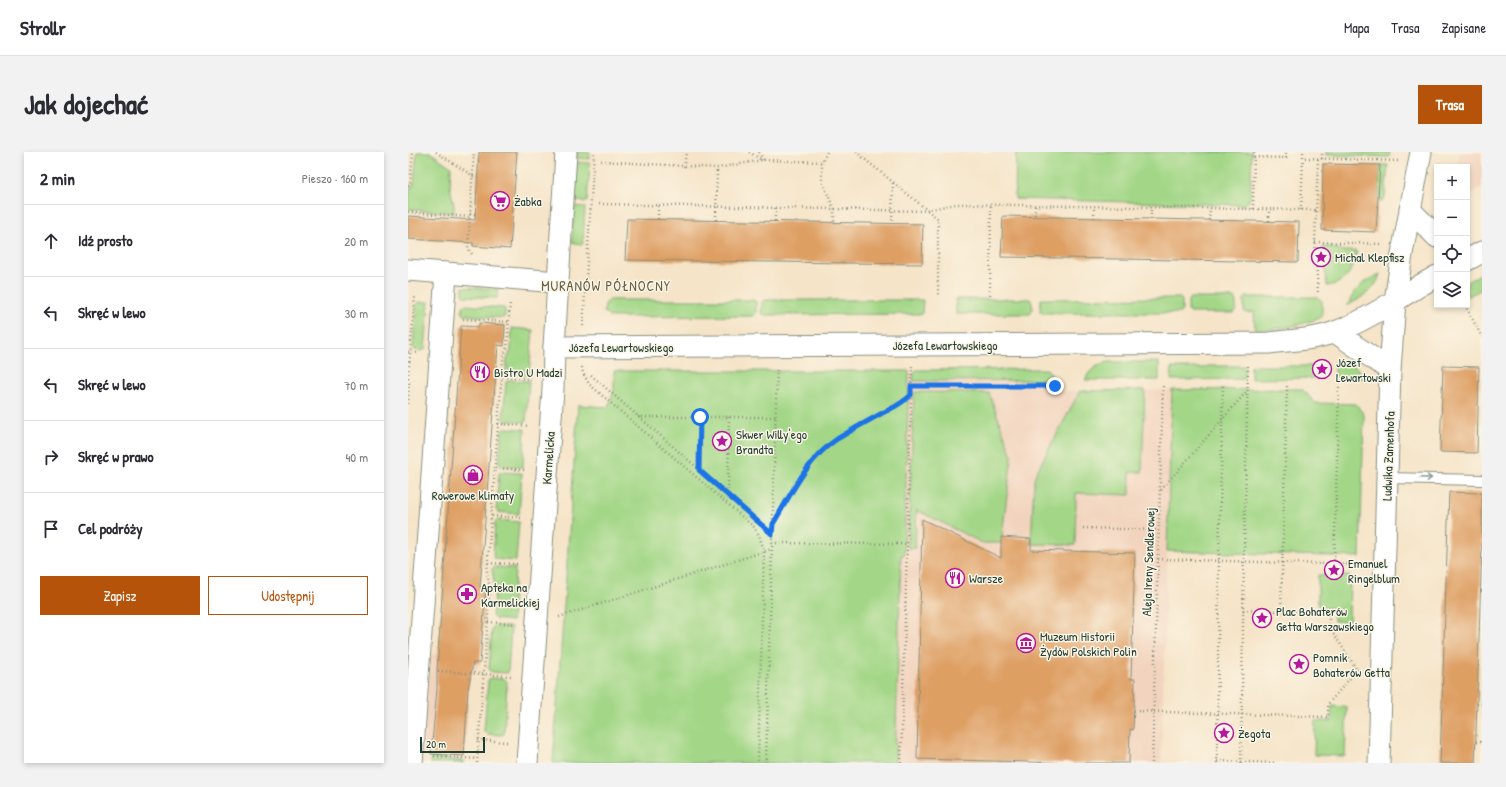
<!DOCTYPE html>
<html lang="pl">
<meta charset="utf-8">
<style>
body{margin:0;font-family:"Patrick Hand",sans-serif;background:#f2f2f3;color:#2b2b33}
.controls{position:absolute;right:12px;top:12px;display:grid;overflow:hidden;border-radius:0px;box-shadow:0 2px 6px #0003}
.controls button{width:36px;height:36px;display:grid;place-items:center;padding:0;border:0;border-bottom:1px solid #e1e1e2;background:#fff;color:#2b2b33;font:20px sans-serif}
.scale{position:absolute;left:12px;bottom:10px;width:65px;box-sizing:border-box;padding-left:4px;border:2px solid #1f3d34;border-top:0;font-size:11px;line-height:14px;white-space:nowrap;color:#1f3d34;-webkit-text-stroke:3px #fcf5e5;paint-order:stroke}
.stop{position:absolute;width:12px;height:12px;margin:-9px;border:3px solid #1a73e8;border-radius:50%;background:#fff}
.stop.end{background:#1a73e8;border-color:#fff;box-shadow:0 1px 4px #0008}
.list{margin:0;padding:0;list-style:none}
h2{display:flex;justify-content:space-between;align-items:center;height:52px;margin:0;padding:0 16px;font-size:17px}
h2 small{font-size:13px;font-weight:400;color:#7c7c81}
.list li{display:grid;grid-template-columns:26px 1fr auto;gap:12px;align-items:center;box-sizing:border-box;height:72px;padding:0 16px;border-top:1px solid #e1e1e2}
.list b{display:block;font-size:15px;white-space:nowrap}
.list em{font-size:13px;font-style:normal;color:#7c7c81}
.actions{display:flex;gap:8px;padding:12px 16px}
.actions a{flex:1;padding:9px 0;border:1px solid #b45309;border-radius:0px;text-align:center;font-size:14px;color:#b45309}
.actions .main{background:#b45309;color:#fff}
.icon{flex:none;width:22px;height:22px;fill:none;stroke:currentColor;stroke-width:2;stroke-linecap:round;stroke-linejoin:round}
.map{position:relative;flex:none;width:1074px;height:611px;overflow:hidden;border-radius:0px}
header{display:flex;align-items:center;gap:24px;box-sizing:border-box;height:56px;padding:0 20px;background:#fff;border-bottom:1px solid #e1e1e2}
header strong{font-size:19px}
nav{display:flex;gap:22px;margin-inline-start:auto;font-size:14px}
.intro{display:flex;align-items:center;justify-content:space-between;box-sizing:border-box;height:96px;padding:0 24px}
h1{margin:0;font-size:28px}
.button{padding:10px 18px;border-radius:0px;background:#b45309;color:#fff;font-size:14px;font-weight:700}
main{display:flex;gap:24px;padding:0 24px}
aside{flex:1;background:#fff;border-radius:0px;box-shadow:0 2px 6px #0003}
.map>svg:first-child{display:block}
.built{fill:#f2d4be}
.green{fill:#a3d787;stroke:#618a5e}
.building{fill:#de9f63}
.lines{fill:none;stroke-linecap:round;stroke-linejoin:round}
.lane-casing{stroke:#8a907e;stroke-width:12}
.street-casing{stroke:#8a907e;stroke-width:23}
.path{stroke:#8a907e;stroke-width:2.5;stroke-dasharray:1 3;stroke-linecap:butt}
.lane{stroke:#fff;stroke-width:10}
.street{stroke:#fff;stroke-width:21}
.oneway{stroke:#8f9e9a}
.route{stroke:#1a73e8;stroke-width:5}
.labels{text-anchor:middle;stroke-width:3;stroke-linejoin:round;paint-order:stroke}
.poi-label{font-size:13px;fill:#1f3d34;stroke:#fcf5e5;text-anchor:start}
.street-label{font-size:13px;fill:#1f3d34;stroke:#fcf5e5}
.neighbourhood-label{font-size:14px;letter-spacing:1px;fill:#625f44;stroke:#fcf5e5}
</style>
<header>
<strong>Strollr</strong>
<nav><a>Mapa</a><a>Trasa</a><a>Zapisane</a></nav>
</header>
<div class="intro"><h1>Jak dojechać</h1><a class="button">Trasa</a></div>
<main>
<aside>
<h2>2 min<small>Pieszo · 160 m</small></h2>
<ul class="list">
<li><svg class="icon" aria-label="ahead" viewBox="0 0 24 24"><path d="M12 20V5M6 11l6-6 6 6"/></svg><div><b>Idź prosto</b></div><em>20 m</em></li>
<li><svg class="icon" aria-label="left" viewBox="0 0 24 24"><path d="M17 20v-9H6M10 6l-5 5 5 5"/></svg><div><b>Skręć w lewo</b></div><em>30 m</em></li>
<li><svg class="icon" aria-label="left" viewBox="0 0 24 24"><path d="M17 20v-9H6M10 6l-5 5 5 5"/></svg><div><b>Skręć w lewo</b></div><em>70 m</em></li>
<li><svg class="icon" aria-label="right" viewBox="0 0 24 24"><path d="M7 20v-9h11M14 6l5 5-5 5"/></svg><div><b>Skręć w prawo</b></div><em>40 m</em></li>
<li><svg class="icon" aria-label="arrive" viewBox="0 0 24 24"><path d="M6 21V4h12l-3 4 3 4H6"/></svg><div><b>Cel podróży</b></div></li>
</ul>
<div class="actions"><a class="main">Zapisz</a><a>Udostępnij</a></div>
</aside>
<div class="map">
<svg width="1074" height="611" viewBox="0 0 1074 611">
<rect width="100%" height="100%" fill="#fcf5e5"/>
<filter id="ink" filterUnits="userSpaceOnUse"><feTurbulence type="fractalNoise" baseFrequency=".025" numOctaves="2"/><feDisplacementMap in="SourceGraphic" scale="8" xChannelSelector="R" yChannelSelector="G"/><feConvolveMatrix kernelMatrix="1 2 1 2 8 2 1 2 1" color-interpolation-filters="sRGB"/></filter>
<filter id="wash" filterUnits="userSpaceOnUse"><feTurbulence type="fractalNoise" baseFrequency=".012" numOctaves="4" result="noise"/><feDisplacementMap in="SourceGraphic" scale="16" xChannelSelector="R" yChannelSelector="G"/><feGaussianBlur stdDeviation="0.9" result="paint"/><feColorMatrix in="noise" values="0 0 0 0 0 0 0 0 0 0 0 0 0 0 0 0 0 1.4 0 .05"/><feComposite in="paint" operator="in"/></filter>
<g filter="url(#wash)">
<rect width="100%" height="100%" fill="#f5e4c8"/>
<!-- built -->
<g class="built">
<path d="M1052 0H1074V35L1059 43V15H1049Z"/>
<path d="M0 150H3L1 187H0Z"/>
<path d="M639 217 644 224V239L764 238 753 611H487L493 403H496L501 219Z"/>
<path d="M23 502H30L47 510 72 511 61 528 57 604 14 601Z"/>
</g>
<!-- green -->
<g class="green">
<path d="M9 0H22L43 15 42 35 46 53V61L0 57 2 37 6 32Z"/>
<path d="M169 0H182L181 7 169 6Z"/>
<path d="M608 0H844L842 48 836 53 607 47Z"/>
<path d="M918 0H982L981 5 918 3Z"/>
<path d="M169 10 182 11 179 50 166 49Z"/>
<path d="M972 13H980L977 45 973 50H971Z"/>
<path d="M166 54 177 55 175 92 164 91Z"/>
<path d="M915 95H923L935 99H949C946 117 939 131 919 134Z"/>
<path d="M1074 121V137L1059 145V130Z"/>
<path d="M972 122C968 139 952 146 939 154 947 137 954 130 972 122Z"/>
<path d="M55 135 90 137 89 146 55 144Z"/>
<path d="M838 145H909L914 149V165C890 174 872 178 847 178L846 160 838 161 836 159V147Z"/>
<path d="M772 146 774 148V158L772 161H634L632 159 633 147Z"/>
<path d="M782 146H826L828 148V158L826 161H783L780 159V148Z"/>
<path d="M548 147H622C625 151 625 158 622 162H548Z"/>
<path d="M202 148H345L348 150V161L346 164 201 165 196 160 197 152Z"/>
<path d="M356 148H515L514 162 356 163 353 161 354 150Z"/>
<path d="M11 150H21L17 197 15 199 7 198 5 196 8 153Z"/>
<path d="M56 153 96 156 97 158V164L95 166 56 163 54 161 55 155Z"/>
<path d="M104 176 125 178 121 223 101 222 98 220 99 208 103 198Z"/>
<path d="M927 209C941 210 948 214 957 224V226L930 227 927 222Z"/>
<path d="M700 210H751V228H677C682 217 689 213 700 210Z"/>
<path d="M800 214H837L836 227 763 228 764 216H795Z"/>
<path d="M843 214H914V226L843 227Z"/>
<path d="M639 217 644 224V228L505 229 506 221 508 218Z"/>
<path d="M206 219H501L496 403H493L487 611H145L170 253 200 255 206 239Z"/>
<path d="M100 228 121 229 118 270 97 269 95 267 98 230Z"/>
<path d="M894 237 907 251 948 252 956 263 952 405 759 399 764 238Z"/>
<path d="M737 238 734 320H722V343L668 341 667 393 623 392 626 328 628 321 672 239Z"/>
<path d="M506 240 581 241 604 304 593 391H574L509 358 507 396H500Z"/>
<path d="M96 276 117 277 115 315 94 314 91 311 94 278Z"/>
<path d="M93 320 114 321 111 362 90 360 88 358 91 321Z"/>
<path d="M90 368 111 370 108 409 88 407 85 405 87 370Z"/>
<path d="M87 415 107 416 104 469 87 467 84 464 87 437 84 417Z"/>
<path d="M910 423 942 424 941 470 926 469V456H910Z"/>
<path d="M86 474 103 475 100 521 83 520 81 517 84 476Z"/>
<path d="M82 526 97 527 99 530 96 582 93 583 79 582 76 579 80 528Z"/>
<path d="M924 554 939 555 937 604 906 603 907 569H923Z"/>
<path d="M23 606 56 609V611H22Z"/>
</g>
<g id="blocks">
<!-- building -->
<g class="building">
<path d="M71 0H109L102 97 65 94V91L0 87V64L67 68Z"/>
<path d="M915 12 972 13 968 80 914 78Z"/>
<path d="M595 64 891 70 890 110 593 105Z"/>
<path d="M219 67 515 72 514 112 217 108Z"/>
<path d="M71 171 97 173 96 194 90 193 72 435 78 436 72 511H65L60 537 56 604 23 602 29 537V518L53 174 71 175Z"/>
<path d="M1035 214 1071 215 1069 301 1032 300Z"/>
<path d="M1041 340 1074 341V390L1067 611H1032Z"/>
<path d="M514 367 593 406V385L623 387V398L727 401 723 527H727L725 578 722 577 721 611H658L509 607Z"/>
</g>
</g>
</g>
<g filter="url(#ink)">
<use href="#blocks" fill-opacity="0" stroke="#8a907e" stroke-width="1"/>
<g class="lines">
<defs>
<path id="lane" d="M979 326 1074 328"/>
<g id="street">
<path d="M1002 58 1029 85"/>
<path d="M1059 108 1074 100"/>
<path d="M0 118 150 130"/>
<path d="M927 180 982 218"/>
<path d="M146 195 861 191C883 188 906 188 927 180 963 167 995 142 1029 124"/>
<path d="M4 611 38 121"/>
<path d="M119 611 145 237 146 195 158 0"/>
<path d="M971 611 982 218 987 149 995 96 1013 0"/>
</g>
</defs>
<!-- lane casing -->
<use href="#lane" class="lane-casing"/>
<!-- street casing -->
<use href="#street" class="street-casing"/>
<!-- path -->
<g class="path">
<path d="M28 0 65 24 70 25"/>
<path d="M341 0 354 8"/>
<path d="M351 0 355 8"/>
<path d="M419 0 414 10V29L426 57V70"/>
<path d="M448 0 529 66 530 69V143"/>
<path d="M895 0V6L990 9"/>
<path d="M846 5 878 6V0"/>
<path d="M914 7V0"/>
<path d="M193 9 309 16 355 8 414 10"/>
<path d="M276 15 278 0"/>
<path d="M0 34 2 31 5 0"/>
<path d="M191 52 514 59 548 52 908 58"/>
<path d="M627 54V65"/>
<path d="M845 57 846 0"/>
<path d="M893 58 895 6"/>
<path d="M0 60 62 65"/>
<path d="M62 62H67"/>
<path d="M686 66V55"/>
<path d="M250 67V54"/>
<path d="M743 67V56"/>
<path d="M308 68 309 16"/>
<path d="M801 68 802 56"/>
<path d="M367 69V56"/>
<path d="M861 69V58"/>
<path d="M484 72 485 30"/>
<path d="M907 90 974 92"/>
<path d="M64 102 60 96 66 0"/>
<path d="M910 140 907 90 910 7"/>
<path d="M582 143 583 53"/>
<path d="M1057 153 1074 185"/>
<path d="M55 167 101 170"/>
<path d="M175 174 186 0"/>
<path d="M0 200 11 201"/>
<path d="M174 215 175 221 181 232 346 375 351 383 356 399 350 611"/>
<path d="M183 223 364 381"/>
<path d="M94 225 124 227"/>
<path d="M0 226 7 145"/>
<path d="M0 227 1 231 0 252"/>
<path d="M503 234H647"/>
<path d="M230 265H367"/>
<path d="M90 272 121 274"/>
<path d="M87 316 117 318"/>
<path d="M291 318V265"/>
<path d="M753 338 839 239"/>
<path d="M320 342 321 265"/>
<path d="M84 364 114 366"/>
<path d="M365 371C383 342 400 307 430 287 442 279 456 271 469 264 483 257 491 254 503 243"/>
<path d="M675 376 751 378"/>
<path d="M364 391 498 392"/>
<path d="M750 407 955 413"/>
<path d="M80 411 111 412"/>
<path d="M926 412 931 235"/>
<path d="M1073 439H1074"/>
<path d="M835 458 921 461V474L949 518"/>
<path d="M873 459 879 232"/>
<path d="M151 465 364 397"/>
<path d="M80 470 107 472"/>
<path d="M1071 477H1074"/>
<path d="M1070 514H1074"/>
<path d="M30 519 103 524"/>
<path d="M1069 552H1074"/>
<path d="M726 559 920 565V552L949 518H953"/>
<path d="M70 588 99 590"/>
<path d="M1068 590H1074"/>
<path d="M26 604 69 607"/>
<path d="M809 609 869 611"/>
<path d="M69 611 82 437 79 420 95 207 99 195 102 151"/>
<path d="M358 611 369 216"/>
<path d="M493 611 504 214"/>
<path d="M605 611V610"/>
<path d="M744 611 755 233"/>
<path d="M809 611 811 401 815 233"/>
<path d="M833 611 836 401 840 212"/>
</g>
<!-- lane -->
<use href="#lane" class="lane"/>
<!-- street -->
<use href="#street" class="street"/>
</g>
<!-- one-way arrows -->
<defs><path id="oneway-shaft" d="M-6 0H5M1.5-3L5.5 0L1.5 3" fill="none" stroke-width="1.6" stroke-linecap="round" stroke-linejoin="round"/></defs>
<use class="oneway" href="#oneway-shaft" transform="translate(1018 326) rotate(2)"/>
</g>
<g class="lines" filter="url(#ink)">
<!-- route -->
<path class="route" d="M292 265 291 318 364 382 365 372C383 342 399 307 429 287 442 279 456 271 469 264 483 256 490 255 503 243V234H647"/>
</g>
<!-- icons -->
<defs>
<symbol id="supermarket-ring" viewBox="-11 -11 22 22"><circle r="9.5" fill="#fcf5e5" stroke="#b5179e" stroke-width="1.5"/><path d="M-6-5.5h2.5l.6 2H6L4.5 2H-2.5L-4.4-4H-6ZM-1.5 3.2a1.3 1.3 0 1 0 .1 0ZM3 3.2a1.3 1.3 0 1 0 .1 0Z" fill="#b5179e"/></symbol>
<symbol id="sight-ring" viewBox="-11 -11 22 22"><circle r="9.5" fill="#fcf5e5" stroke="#b5179e" stroke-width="1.5"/><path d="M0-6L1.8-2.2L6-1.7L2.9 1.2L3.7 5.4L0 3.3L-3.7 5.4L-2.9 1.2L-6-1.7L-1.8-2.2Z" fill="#b5179e"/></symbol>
<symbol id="restaurant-ring" viewBox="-11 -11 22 22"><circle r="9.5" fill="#fcf5e5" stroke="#b5179e" stroke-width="1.5"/><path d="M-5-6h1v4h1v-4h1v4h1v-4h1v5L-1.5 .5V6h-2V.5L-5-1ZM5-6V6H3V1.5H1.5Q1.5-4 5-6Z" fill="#b5179e"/></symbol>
<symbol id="shop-ring" viewBox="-11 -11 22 22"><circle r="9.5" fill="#fcf5e5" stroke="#b5179e" stroke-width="1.5"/><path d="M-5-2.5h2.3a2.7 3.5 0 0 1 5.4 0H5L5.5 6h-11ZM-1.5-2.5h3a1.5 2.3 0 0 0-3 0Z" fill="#b5179e"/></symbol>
<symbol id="pharmacy-ring" viewBox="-11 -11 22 22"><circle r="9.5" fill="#fcf5e5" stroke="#b5179e" stroke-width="1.5"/><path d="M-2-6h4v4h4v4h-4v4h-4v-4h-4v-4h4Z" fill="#b5179e"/></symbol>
<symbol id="museum-ring" viewBox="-11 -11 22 22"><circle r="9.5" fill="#fcf5e5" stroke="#b5179e" stroke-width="1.5"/><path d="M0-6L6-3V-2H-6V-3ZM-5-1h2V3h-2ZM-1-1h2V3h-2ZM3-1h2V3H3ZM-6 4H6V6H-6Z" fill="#b5179e"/></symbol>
</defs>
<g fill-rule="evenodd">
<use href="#supermarket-ring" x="81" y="38" width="22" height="22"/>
<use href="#sight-ring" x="902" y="94" width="22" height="22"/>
<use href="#sight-ring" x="903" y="206" width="22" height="22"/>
<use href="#restaurant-ring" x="61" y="209" width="22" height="22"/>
<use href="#sight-ring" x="303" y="278" width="22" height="22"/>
<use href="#shop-ring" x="54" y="312" width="22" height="22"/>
<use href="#sight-ring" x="915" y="407" width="22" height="22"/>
<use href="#restaurant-ring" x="536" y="415" width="22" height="22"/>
<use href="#pharmacy-ring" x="48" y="431" width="22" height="22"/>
<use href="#sight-ring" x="843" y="455" width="22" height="22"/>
<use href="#museum-ring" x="607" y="480" width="22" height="22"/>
<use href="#sight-ring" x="880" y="501" width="22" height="22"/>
<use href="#sight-ring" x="805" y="570" width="22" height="22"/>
</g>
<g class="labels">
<!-- poi labels -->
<g class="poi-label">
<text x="106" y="54">Żabka</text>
<text x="927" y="110">Michal Klepfisz</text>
<text x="928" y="215">Józef<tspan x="928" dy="15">Lewartowski</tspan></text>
<text x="86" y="225">Bistro U Madzi</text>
<text x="328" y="287">Skwer Willy'ego<tspan x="328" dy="15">Brandta</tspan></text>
<text x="65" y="348" text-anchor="middle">Rowerowe klimaty</text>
<text x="940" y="416">Emanuel<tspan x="940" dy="15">Ringelblum</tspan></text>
<text x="561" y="431">Warsze</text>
<text x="73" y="440">Apteka na<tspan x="73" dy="15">Karmelickiej</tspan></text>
<text x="868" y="464">Plac Bohaterów<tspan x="868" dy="15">Getta Warszawskiego</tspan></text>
<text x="632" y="489">Muzeum Historii<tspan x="632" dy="15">Żydów Polskich Polin</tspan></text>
<text x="905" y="510">Pomnik<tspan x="905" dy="15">Bohaterów Getta</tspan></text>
<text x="830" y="586">Żegota</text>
</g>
<!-- street labels -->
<g class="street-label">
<text x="537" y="198">Józefa Lewartowskiego</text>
<text x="213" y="200">Józefa Lewartowskiego</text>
<text transform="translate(980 304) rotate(-88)" y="5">Ludwika Zamenhofa</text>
<text transform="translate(140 306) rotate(-86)" y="5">Karmelicka</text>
<text transform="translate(740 410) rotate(-88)" y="5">Aleja Ireny Sendlerowej</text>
</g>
<!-- neighbourhood labels -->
<g class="neighbourhood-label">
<text x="198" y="139">MURANÓW PÓŁNOCNY</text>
</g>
</g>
</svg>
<div class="controls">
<button>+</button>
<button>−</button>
<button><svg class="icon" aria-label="locate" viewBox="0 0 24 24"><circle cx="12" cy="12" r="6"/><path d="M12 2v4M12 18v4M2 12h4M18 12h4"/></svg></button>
<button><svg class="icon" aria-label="layers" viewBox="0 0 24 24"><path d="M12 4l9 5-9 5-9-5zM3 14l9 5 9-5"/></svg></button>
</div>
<div class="scale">20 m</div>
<div class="stop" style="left:292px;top:265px"></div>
<div class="stop end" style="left:647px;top:234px"></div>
</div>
</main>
